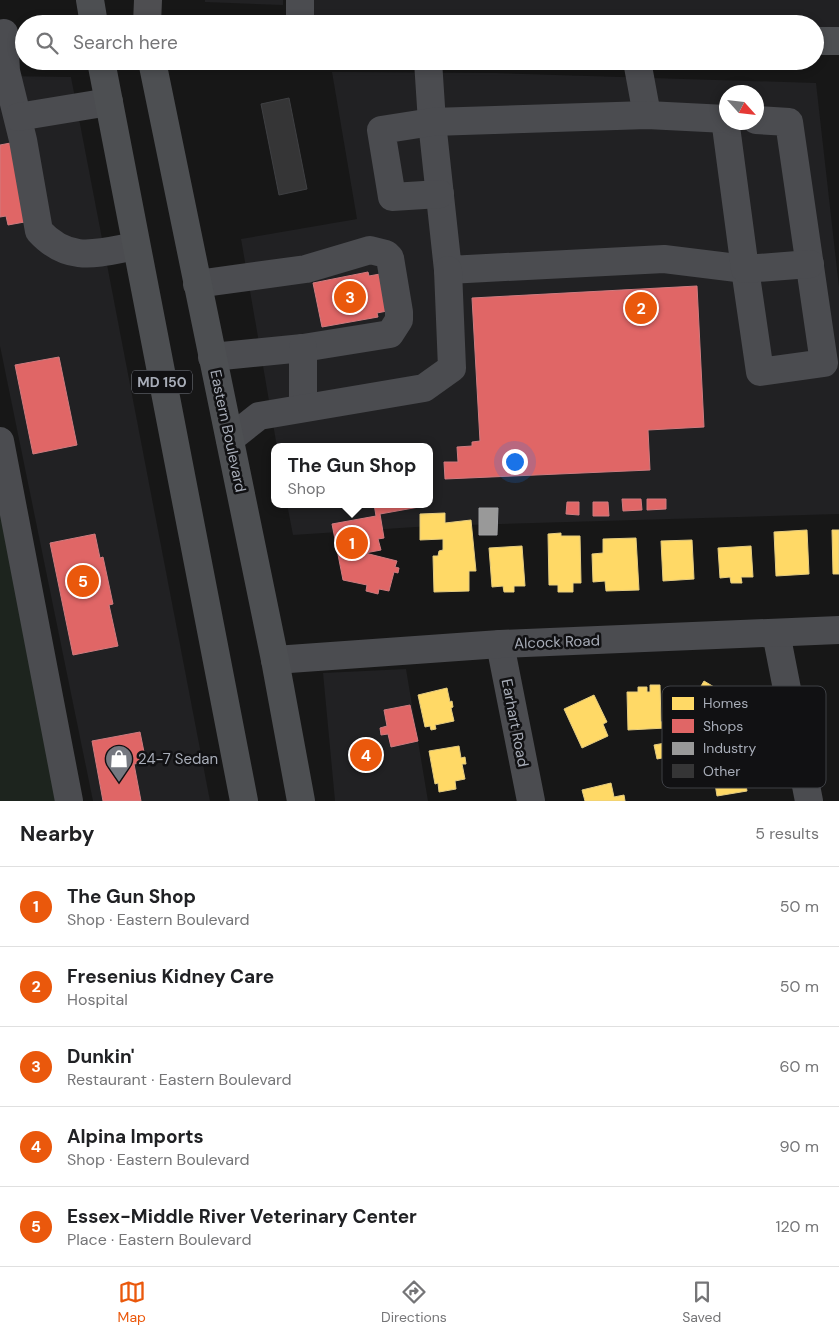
<!DOCTYPE html>
<meta charset="utf-8">
<style>
body{margin:0;font-family:"DM Sans",sans-serif;background:#f6f6f6;color:#202124}
.compass{position:absolute;left:719px;top:85px;width:45px;height:45px;border-radius:50%;background:#fff;box-shadow:0 2px 8px #0003;rotate:117deg}
.you{position:absolute;left:514px;top:461px;width:18px;height:18px;margin:-12px;border:4px solid #fff;border-radius:50%;background:#1a73e8;box-shadow:0 0 0 8px #1a73e833}
.badge{display:grid;place-items:center;width:32px;height:32px;border-radius:50%;background:#ea580c;color:#fff;font-size:16px;font-weight:700}
.pin{position:absolute;translate:-50% -50%;border:2px solid #fff;box-shadow:0 1px 5px #0006}
.popup{position:absolute;left:271px;top:443px;width:162px;height:65px;box-sizing:border-box;display:grid;place-content:center;border-radius:10px;background:#fff;filter:drop-shadow(0 1px 4px #0005);font-size:16px;white-space:nowrap;color:#757577}
.popup b{font-size:19px;color:#202124}
.popup::after{content:'';position:absolute;left:50%;top:100%;margin-left:-10px;border:10px solid transparent;border-top-color:#fff}
.list{margin:0;padding:0;list-style:none}
h2{display:flex;justify-content:space-between;align-items:center;height:65px;margin:0;padding:0 20px;font-size:21px}
h2 small{font-size:16px;font-weight:400;color:#757577}
.list li{display:grid;grid-template-columns:32px 1fr auto;gap:15px;align-items:center;box-sizing:border-box;height:80px;padding:0 20px;border-top:1px solid #e0e0e0}
.list b{display:block;font-size:19px;white-space:nowrap}
.list p{margin:0;font-size:16px;white-space:nowrap;color:#757577}
.list em{font-size:16px;font-style:normal;color:#757577}
.icon{flex:none;width:28px;height:28px;fill:none;stroke:currentColor;stroke-width:2;stroke-linecap:round;stroke-linejoin:round}
.map{position:relative;flex:none;width:839px;height:801px;overflow:hidden}
.search{position:absolute;background:#fff;box-shadow:0 2px 8px #0003;left:15px;right:15px;top:15px;height:55px;display:flex;align-items:center;gap:12px;box-sizing:border-box;padding:0 18px;border-radius:28px;color:#757577;font-size:19px}
.sheet{height:465px;background:#fff}
nav{display:flex;justify-content:space-around;align-items:center;box-sizing:border-box;height:70px;border-top:1px solid #e0e0e0;background:#fff;font-size:14px;color:#757577}
nav a{display:grid;justify-items:center;gap:2px}
nav .on{color:#ea580c}
.map>svg:first-child{display:block}
.built{fill:#212123;fill-rule:evenodd}
.green{fill:#1d241e}
.homes{fill:#ffd966;stroke:#e5cc7f}
.shops{fill:#e06666;stroke:#cf7b7f}
.industry{fill:#999;stroke:#9e9fa2}
.building{fill:#353536;stroke:#3f4043}
.lines{fill:none;stroke-linecap:round;stroke-linejoin:round}
.minor{stroke:#4b4c50;stroke-width:28}
.major{stroke:#4d4f52;stroke-width:28}
.highway{stroke:#4e4e51;stroke-width:28}
.labels{text-anchor:middle;stroke-width:5;stroke-linejoin:round;paint-order:stroke}
.shield{fill:#111113;stroke:#7b7e86;stroke-width:1}
.shield-label{font-size:14px;font-weight:bold;fill:#a8adb8}
.street-label{font-size:15px;fill:#a8adb8;stroke:#111113}
.poi-label{font-size:15px;fill:#a8adb8;stroke:#111113;text-anchor:start}
.key{fill:#111113;stroke:#3e4045;stroke-width:1}
.key-label{font-size:14px;fill:#a8adb8}
</style>
<div class="map">
<svg width="839" height="801" viewBox="0 0 839 801">
<rect width="100%" height="100%" fill="#171717"/>
<!-- built -->
<g class="built">
<path d="M205 0H283V5L205 2Z"/>
<path d="M300 0H839V40H815V24H300Z"/>
<path d="M332 72 496 73 816 83 839 287V514L431 526 293 535 287 504H430V447H277L241 239 357 219ZM726 92H756V122H726Z"/>
<path d="M0 76 71 77 210 801H93L0 346Z"/>
<path d="M406 669 428 801H335L323 673Z"/>
</g>
<!-- green -->
<path class="green" d="M0 454 75 801H0Z"/>
<!-- homes -->
<g class="homes">
<path d="M445 513V523L471 520 476 571H469V591L434 592 433 556H438L439 551 443 550V539L420 540V514Z"/>
<path d="M807 530 809 574 776 576 774 532Z"/>
<path d="M832 530H839V574H833Z"/>
<path d="M561 533V536H580L581 583H573V592H558V585H549L548 534Z"/>
<path d="M636 538 639 590 606 591 605 581 593 582 592 554 603 553V539Z"/>
<path d="M692 540 694 579 663 581 661 541Z"/>
<path d="M522 546 525 586H514V592H504L503 586 492 587 489 548Z"/>
<path d="M751 546 753 577H741L742 583H731L730 577 720 578 718 548Z"/>
<path d="M704 681 741 703 723 735 684 715Z"/>
<path d="M650 685H660L661 722 666 721V728L628 730 627 692H638V687H647V692H650Z"/>
<path d="M447 688 450 702 452 701 453 707 451 708 454 721 435 725 436 729 431 730 430 726 425 727 418 695Z"/>
<path d="M594 695 607 722 603 724 608 736 582 748 564 709Z"/>
<path d="M671 742 673 756 657 759 654 745Z"/>
<path d="M459 746 461 758 465 757 466 764H462L465 779 455 781 456 789 439 792 438 783 435 784 429 751Z"/>
<path d="M722 757 723 762 748 758 752 778 745 779 747 791 717 796 711 759Z"/>
<path d="M611 783 614 797 624 795 625 801H585L582 790Z"/>
</g>
<!-- shops -->
<g class="shops">
<path d="M21 141 30 221 8 225 6 216 0 217V145Z"/>
<path d="M368 272 369 276 380 274 387 311 377 313 378 317 322 327 313 283Z"/>
<path d="M697 286 704 427 648 430 650 470 445 479 444 462H458L457 447 472 446V442L480 441 472 298Z"/>
<path d="M59 357 77 445 33 454 15 365Z"/>
<path d="M622 499H641L642 510 623 511Z"/>
<path d="M647 499H666V509L647 510Z"/>
<path d="M567 502H579V515L566 514Z"/>
<path d="M593 502H608L609 516H593Z"/>
<path d="M374 504H419V507L380 514 384 538 378 539 381 550 365 553 397 561 395 567 399 568 398 573 394 572 389 591 379 589 378 594 366 591 367 585 343 580 332 524 376 516Z"/>
<path d="M95 534 100 558 103 557 113 604 109 605 118 646 73 655 50 543Z"/>
<path d="M410 705 418 741 391 747 388 734 381 735 380 728 387 726 384 710Z"/>
<path d="M140 732 146 762 134 764 141 801H103L92 741Z"/>
</g>
<!-- industry -->
<g class="industry">
<path d="M479 508H498L497 535H479Z"/>
<path d="M720 735 723 746 682 754 680 742Z"/>
</g>
<!-- building -->
<path class="building" d="M289 98 307 189 279 195 261 104Z"/>
<g class="lines">
<!-- minor -->
<g class="minor">
<path d="M300 24V0"/>
<path d="M4 33 6 71 23 140 39 231C69 264 98 253 136 246"/>
<path d="M428 61 432 122 448 270 664 259 745 269 760 372 824 363 789 122 756 120"/>
<path d="M637 61 647 115"/>
<path d="M18 117 109 102"/>
<path d="M725 119 745 269 810 264"/>
<path d="M440 194 392 197 381 130 432 122 647 115 726 119"/>
<path d="M197 284 306 269 370 250 386 254 390 258 399 312V320L390 334 303 348 212 357"/>
<path d="M303 348V408"/>
<path d="M230 439 259 416 424 388 452 368 448 270"/>
<path d="M0 441 69 801"/>
<path d="M776 633 809 801"/>
<path d="M500 644 531 801"/>
<path d="M275 660 500 644 839 630"/>
</g>
<!-- major -->
<g class="major">
<path d="M90 0 94 24"/>
<path d="M815 41H839"/>
<path d="M101 61 244 801"/>
<path d="M152 61 275 660 301 801"/>
</g>
<!-- highway -->
<path class="highway" d="M147 24 148 0"/>
</g>
<!-- icons -->
<defs>
<symbol id="shop-pin" viewBox="-11 -11 22 30"><path d="M0 17L-7.5 6A9.5 9.5 0 1 1 7.5 6Z" fill="#757880" stroke="#111113"/><path d="M-5-2.5h2.3a2.7 3.5 0 0 1 5.4 0H5L5.5 6h-11ZM-1.5-2.5h3a1.5 2.3 0 0 0-3 0Z" fill="#fff"/></symbol>
</defs>
<g fill-rule="evenodd">
<use href="#shop-pin" x="103" y="743" width="32" height="43"/>
</g>
<g class="labels">
<!-- shield labels -->
<rect class="shield" x="132" y="370.5" width="60" height="23" rx="4"/>
<g class="shield-label">
<text x="162" y="387">MD 150</text>
</g>
<!-- street labels -->
<g class="street-label">
<text transform="translate(228 431) rotate(78)" y="5">Eastern Boulevard</text>
<text transform="translate(557 642) rotate(-2)" y="5">Alcock Road</text>
<text transform="translate(515 723) rotate(79)" y="5">Earhart Road</text>
</g>
<!-- poi labels -->
<g class="poi-label">
<text x="138" y="764">24-7 Sedan</text>
</g>
</g>
<!-- legend -->
<rect x="662" y="686" width="164" height="102" rx="8" class="key"/>
<rect x="672" y="697" width="22" height="13" fill="#ffd966"/>
<rect x="672" y="719" width="22" height="14" fill="#e06666"/>
<rect x="672" y="742" width="22" height="13" fill="#999"/>
<rect x="672" y="764" width="22" height="14" fill="#353536"/>
<g class="key-label">
<text x="703" y="708">Homes</text>
<text x="703" y="731">Shops</text>
<text x="703" y="753">Industry</text>
<text x="703" y="776">Other</text>
</g>
</svg>
<svg class="compass" viewBox="-18 -18 36 36"><path d="M0-13l5 13h-10z" fill="#e53935"/><path d="M0 13l5-13h-10z" fill="#757577"/></svg>
<div class="you"></div>
<div class="pin badge" style="left:352px;top:543px">1</div>
<div class="popup"><b>The Gun Shop</b>Shop</div>
<div class="pin badge" style="left:641px;top:308px">2</div>
<div class="pin badge" style="left:350px;top:297px">3</div>
<div class="pin badge" style="left:366px;top:755px">4</div>
<div class="pin badge" style="left:83px;top:581px">5</div>
<div class="search"><svg class="icon" aria-label="search" viewBox="0 0 24 24"><circle cx="10" cy="10" r="6"/><path d="M15 15l6 6"/></svg>Search here</div>
</div>
<section class="sheet">
<h2>Nearby<small>5 results</small></h2>
<ul class="list">
<li><span class="badge">1</span><div><b>The Gun Shop</b><p>Shop · Eastern Boulevard</p></div><em>50 m</em></li>
<li><span class="badge">2</span><div><b>Fresenius Kidney Care</b><p>Hospital</p></div><em>50 m</em></li>
<li><span class="badge">3</span><div><b>Dunkin'</b><p>Restaurant · Eastern Boulevard</p></div><em>60 m</em></li>
<li><span class="badge">4</span><div><b>Alpina Imports</b><p>Shop · Eastern Boulevard</p></div><em>90 m</em></li>
<li><span class="badge">5</span><div><b>Essex-Middle River Veterinary Center</b><p>Place · Eastern Boulevard</p></div><em>120 m</em></li>
</ul>
</section>
<nav>
<a class="on"><svg class="icon" aria-label="map" viewBox="0 0 24 24"><path d="M3 6l6-2 6 2 6-2v14l-6 2-6-2-6 2zM9 4v14M15 6v14"/></svg>Map</a>
<a><svg class="icon" aria-label="directions" viewBox="0 0 24 24"><path d="M12 3l9 9-9 9-9-9zM9 14v-3h6M13 9l2 2-2 2"/></svg>Directions</a>
<a><svg class="icon" aria-label="saved" viewBox="0 0 24 24"><path d="M7 4h10v16l-5-4-5 4z"/></svg>Saved</a>
</nav>
